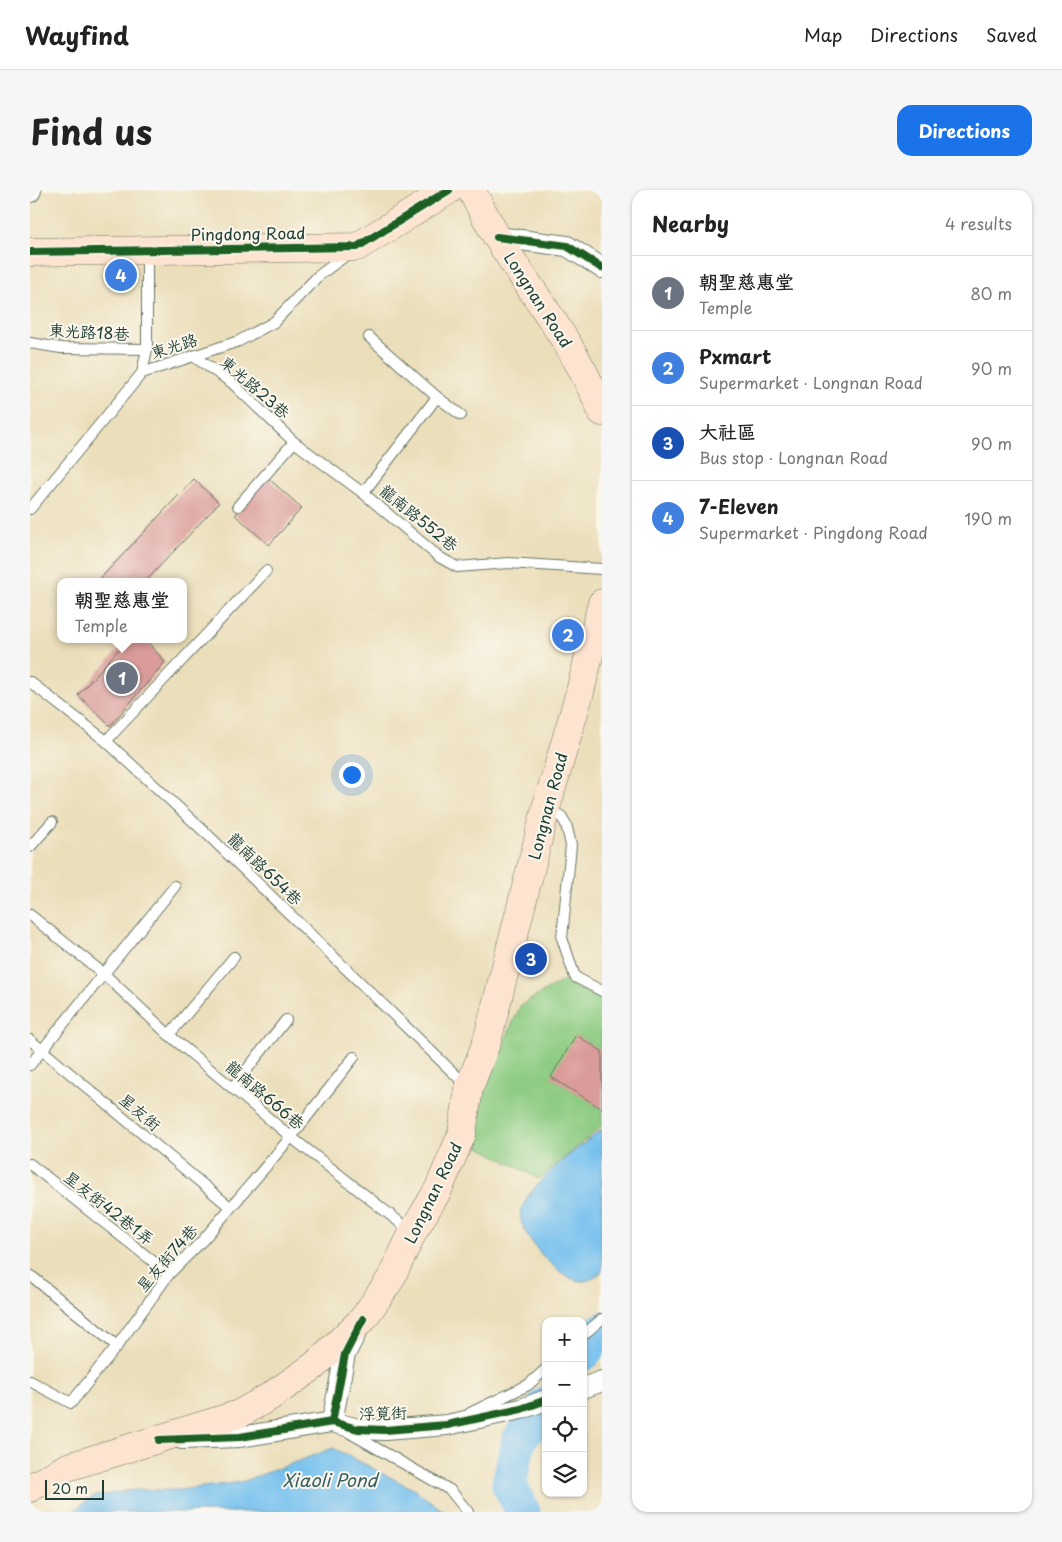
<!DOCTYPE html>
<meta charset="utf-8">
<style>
body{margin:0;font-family:"Playpen Sans","LXGW WenKai TC",sans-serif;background:#f6f6f6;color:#222}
.controls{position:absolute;right:15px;bottom:15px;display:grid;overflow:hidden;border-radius:10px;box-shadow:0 1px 4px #0004}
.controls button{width:45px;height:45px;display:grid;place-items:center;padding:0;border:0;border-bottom:1px solid #e0e0e0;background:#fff;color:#222;font:25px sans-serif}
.scale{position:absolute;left:15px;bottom:12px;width:59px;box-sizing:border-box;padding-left:5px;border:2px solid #1f3d34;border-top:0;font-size:14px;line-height:18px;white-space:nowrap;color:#1f3d34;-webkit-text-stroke:4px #fbf7ec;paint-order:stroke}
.you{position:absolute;left:321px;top:584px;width:18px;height:18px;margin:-12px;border:4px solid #fff;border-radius:50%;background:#1a73e8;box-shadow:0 0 0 8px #1a73e833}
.badge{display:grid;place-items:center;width:32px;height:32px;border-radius:50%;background:#1a73e8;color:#fff;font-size:16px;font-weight:700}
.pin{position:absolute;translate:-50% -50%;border:2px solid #fff;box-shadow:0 1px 5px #0006}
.popup{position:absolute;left:27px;top:388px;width:130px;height:65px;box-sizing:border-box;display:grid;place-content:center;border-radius:10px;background:#fff;filter:drop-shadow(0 1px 4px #0005);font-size:16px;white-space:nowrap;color:#767676}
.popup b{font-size:19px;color:#222}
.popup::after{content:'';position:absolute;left:50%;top:100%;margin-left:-10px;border:10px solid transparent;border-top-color:#fff}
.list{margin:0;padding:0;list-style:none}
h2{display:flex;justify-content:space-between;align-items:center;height:65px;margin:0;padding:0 20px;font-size:21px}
h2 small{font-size:16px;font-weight:400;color:#767676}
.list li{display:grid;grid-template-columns:32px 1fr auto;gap:15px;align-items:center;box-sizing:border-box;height:75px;padding:0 20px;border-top:1px solid #e0e0e0}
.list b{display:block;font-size:19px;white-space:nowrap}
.list p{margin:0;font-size:16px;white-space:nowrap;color:#767676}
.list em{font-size:16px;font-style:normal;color:#767676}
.icon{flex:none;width:28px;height:28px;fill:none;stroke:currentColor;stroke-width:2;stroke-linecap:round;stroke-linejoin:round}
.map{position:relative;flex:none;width:572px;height:1322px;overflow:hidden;border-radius:15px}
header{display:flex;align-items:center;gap:30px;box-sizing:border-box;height:70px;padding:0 25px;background:#fff;border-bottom:1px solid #e0e0e0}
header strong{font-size:24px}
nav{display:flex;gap:28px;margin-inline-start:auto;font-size:18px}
.intro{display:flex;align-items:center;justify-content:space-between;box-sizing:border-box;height:120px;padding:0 30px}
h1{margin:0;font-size:35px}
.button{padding:12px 22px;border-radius:15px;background:#1a73e8;color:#fff;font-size:18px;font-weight:700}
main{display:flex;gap:30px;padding:0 30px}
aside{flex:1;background:#fff;border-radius:15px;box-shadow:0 1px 4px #0004}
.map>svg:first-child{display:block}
.green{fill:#8dcc82;stroke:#56845b}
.water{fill:#75c0ee;stroke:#4a7e91}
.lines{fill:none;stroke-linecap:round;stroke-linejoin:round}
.river{stroke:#75c0ee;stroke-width:35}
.building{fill:#da9c9a}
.lane-casing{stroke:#667563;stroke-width:12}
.street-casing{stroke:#667563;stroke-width:22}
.secondary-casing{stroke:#667563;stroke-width:29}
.lane{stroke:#fff;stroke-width:10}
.street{stroke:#fff;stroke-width:20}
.secondary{stroke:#fde4d0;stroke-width:28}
.cycleway-casing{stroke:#fbf7ec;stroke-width:11}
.cycleway{stroke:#1b5e20;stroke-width:8}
.labels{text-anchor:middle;stroke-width:4;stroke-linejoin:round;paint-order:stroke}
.street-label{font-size:16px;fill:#1f3d34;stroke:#fbf7ec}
.water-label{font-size:18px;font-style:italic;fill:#345e62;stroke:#fbf7ec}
</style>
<header>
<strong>Wayfind</strong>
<nav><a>Map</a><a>Directions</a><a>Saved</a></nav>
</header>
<div class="intro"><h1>Find us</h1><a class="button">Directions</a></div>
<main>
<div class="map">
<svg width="572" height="1322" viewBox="0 0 572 1322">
<rect width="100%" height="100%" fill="#fbf7ec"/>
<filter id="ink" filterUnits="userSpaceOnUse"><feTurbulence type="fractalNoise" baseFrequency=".02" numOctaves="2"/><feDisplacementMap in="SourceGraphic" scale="10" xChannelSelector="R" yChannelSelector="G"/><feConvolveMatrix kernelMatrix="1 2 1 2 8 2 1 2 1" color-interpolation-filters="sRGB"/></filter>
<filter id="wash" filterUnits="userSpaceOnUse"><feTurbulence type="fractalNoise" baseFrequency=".0096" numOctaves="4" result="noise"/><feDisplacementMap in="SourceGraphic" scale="20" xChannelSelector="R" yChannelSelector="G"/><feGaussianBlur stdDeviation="1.12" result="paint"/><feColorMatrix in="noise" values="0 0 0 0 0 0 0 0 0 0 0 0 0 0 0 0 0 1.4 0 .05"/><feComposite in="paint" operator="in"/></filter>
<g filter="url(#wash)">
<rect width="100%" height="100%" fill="#ebdeba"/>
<!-- green -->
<path class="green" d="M543 785 572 812V936L509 989 444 954 452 899 491 815Z"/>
<!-- water -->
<g class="water">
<path d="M572 939V1081C568 1085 561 1090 555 1091 533 1095 484 1041 491 1020 502 990 548 959 572 939Z"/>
<path d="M303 1258 385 1300 415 1322H42L64 1306 104 1300H150L212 1292Z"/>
</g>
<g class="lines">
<!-- river -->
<g class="river">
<path d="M553 1164 572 1140"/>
<path d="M493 1322 479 1294 489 1250 516 1214"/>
</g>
</g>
<g id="blocks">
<!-- building -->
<g class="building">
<path d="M238 288 272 318 239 355 205 325Z"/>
<path d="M164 289 189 313 130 376 115 392H67Z"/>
<path d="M98 449H115L135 472 80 536 48 505Z"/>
<path d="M546 845 572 861V919L521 887Z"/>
</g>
</g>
</g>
<g filter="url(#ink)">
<use href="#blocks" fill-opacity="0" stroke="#667563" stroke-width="1"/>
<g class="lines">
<defs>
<g id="lane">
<path d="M0 153 31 158 117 159"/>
<path d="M163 166 201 192 264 252 333 303 409 367 427 377 478 373 572 379"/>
<path d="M112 183 117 159V62"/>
<path d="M407 207 431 225"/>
<path d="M333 303 407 207 339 147"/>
<path d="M208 316 264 252"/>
<path d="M0 319 112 183 209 151 244 132 288 86 318 64"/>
<path d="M0 492 76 551 178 645 438 897"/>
<path d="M76 551 236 381"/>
<path d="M517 619 531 626 536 634 541 655 532 748 545 787 572 801"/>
<path d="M0 657 22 632"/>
<path d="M0 725 74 784 139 845 261 947 382 1042"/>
<path d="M139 845 204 767"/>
<path d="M0 850 200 1017"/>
<path d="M0 875 145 696"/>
<path d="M203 897 256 830"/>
<path d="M0 974 139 1084"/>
<path d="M0 1085 87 1156"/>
<path d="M553 1145 572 1129"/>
<path d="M0 1191 41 1213 87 1156 139 1084 173 1050 261 947 324 867"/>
<path d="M440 1223 498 1195 516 1179"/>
<path d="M320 1243 420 1300 438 1322"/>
</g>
<g id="street">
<path d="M0 2 1 0"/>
<path d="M467 47 537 56 572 78"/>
<path d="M553 1198 572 1191"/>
<path d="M302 1232 315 1164 327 1141"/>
<path d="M151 1249 210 1247 302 1232 328 1239 355 1240 417 1235 491 1219 516 1210"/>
</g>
<g id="secondary">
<path d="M441 0C450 16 458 32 467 47 503 105 547 158 572 222"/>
<path d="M0 62 327 57 419 0"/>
<path d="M0 1298 38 1277 209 1224 241 1206 284 1176 333 1129 360 1090 383 1042 408 1000 432 944 439 898 457 851 516 618 550 502 572 413"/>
</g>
</defs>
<!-- lane casing -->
<use href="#lane" class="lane-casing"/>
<!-- street casing -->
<use href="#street" class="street-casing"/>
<!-- secondary casing -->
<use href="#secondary" class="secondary-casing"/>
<!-- lane -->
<use href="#lane" class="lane"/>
<!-- street -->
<use href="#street" class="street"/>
<!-- secondary -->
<use href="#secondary" class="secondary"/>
<defs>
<g id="cycleway">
<path d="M467 47 537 56 572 78"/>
<path d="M0 62 327 57 419 0"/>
<path d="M302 1232 315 1164 333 1129"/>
<path d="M129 1250 210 1247 302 1232 328 1239 355 1240 417 1235 491 1219 516 1210"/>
</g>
</defs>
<!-- cycleway casing -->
<use href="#cycleway" class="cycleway-casing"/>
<!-- cycleway -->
<use href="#cycleway" class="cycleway"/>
</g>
</g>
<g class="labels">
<!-- street labels -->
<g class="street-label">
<text transform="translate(218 44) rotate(-1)" y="6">Pingdong Road</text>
<text transform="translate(508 110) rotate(57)" y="6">Longnan Road</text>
<text transform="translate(59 142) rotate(3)" y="6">東光路18巷</text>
<text transform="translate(144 156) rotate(-18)" y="6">東光路</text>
<text transform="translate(225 197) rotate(41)" y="6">東光路23巷</text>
<text transform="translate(389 328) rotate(39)" y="6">龍南路552巷</text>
<text transform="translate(518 616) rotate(-75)" y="6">Longnan Road</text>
<text transform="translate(235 679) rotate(44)" y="6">龍南路654巷</text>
<text transform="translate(235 905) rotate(40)" y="6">龍南路666巷</text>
<text transform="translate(110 922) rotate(40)" y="6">星友街</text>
<text transform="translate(403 1003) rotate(-64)" y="6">Longnan Road</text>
<text transform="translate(79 1018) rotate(38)" y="6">星友街42巷1弄</text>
<text transform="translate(137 1068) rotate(-49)" y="6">星友街74巷</text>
<text transform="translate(353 1223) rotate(-1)" y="6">浮筧街</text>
</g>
<!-- water labels -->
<g class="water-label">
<text x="300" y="1297">Xiaoli Pond</text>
</g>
</g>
</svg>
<div class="controls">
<button>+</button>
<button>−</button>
<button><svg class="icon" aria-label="locate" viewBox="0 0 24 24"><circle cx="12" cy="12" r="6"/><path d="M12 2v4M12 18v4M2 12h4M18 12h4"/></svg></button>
<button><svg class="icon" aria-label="layers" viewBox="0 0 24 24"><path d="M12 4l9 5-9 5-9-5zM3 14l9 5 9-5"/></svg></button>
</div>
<div class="scale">20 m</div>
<div class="you"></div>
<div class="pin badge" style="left:92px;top:488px;background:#6b7280">1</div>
<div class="popup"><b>朝聖慈惠堂</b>Temple</div>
<div class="pin badge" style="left:538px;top:445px;background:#3f7fe0">2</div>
<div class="pin badge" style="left:501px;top:769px;background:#1a4fb4">3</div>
<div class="pin badge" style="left:91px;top:85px;background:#3f7fe0">4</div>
</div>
<aside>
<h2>Nearby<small>4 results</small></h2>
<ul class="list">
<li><span class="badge" style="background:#6b7280">1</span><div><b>朝聖慈惠堂</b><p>Temple</p></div><em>80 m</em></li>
<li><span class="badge" style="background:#3f7fe0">2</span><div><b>Pxmart</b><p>Supermarket · Longnan Road</p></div><em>90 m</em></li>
<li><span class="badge" style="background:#1a4fb4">3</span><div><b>大社區</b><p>Bus stop · Longnan Road</p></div><em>90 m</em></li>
<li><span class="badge" style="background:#3f7fe0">4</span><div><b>7-Eleven</b><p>Supermarket · Pingdong Road</p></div><em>190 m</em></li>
</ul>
</aside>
</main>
